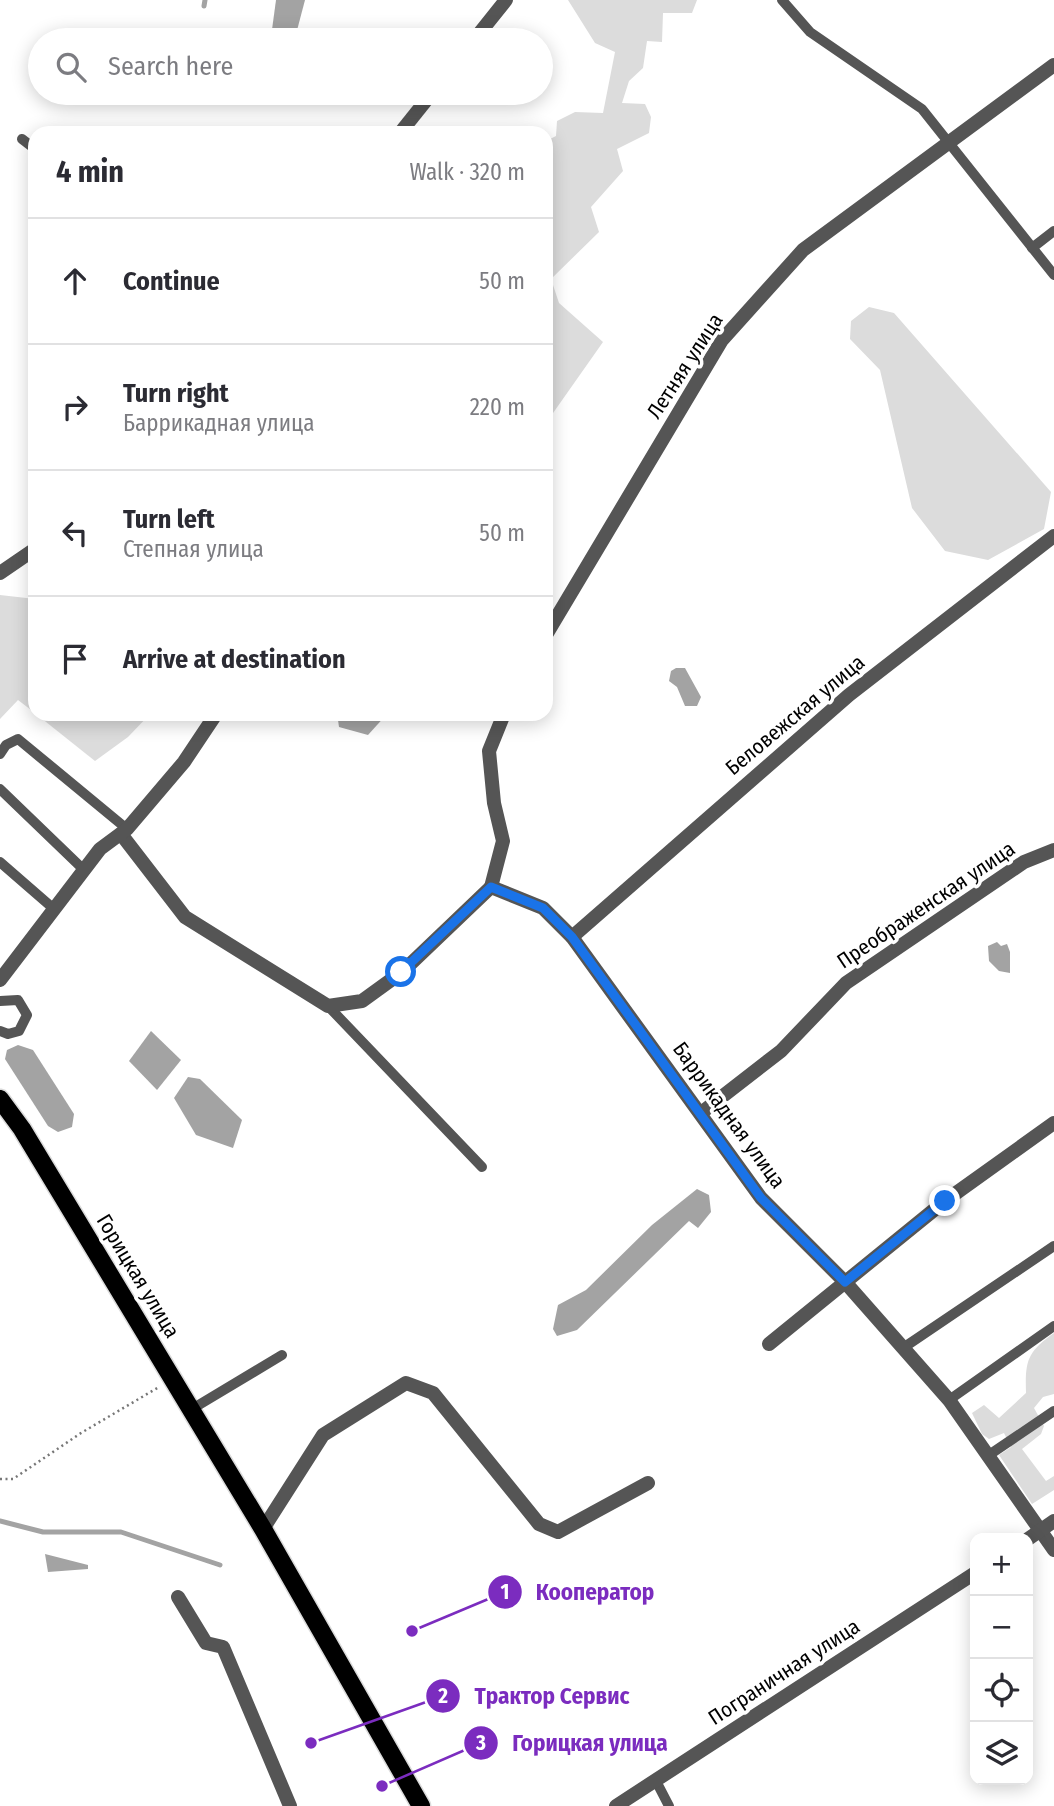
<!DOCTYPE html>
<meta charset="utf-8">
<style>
body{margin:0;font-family:"Fira Sans Condensed",sans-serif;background:#f7f7f7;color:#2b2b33}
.controls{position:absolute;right:21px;bottom:21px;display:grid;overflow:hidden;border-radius:14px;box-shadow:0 4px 18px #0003}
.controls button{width:63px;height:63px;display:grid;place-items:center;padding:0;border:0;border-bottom:2px solid #e1e1e2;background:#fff;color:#2b2b33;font:35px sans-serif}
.stop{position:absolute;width:21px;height:21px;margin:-16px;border:5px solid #1a73e8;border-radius:50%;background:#fff}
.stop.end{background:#1a73e8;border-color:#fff;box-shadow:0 2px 7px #0008}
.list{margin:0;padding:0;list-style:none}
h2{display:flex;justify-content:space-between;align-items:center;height:91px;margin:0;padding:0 28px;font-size:30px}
h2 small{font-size:23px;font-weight:400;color:#7c7c81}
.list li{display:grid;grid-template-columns:46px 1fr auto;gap:21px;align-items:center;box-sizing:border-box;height:126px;padding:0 28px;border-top:2px solid #e1e1e2}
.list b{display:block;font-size:26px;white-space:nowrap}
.list p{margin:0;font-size:23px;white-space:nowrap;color:#7c7c81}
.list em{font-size:23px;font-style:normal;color:#7c7c81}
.icon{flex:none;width:38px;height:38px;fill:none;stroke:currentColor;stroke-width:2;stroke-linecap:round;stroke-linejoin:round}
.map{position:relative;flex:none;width:1054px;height:1806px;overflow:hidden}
.search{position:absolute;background:#fff;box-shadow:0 4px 18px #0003;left:28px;top:28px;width:525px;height:77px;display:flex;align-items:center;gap:18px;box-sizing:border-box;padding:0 24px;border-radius:38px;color:#7c7c81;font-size:26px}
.panel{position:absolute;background:#fff;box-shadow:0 4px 18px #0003;left:28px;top:126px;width:525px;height:595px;border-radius:21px}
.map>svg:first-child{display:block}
.green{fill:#dcdcdc}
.water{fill:#a3a3a3}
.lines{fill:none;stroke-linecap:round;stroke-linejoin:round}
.stream{stroke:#a3a3a3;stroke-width:5}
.primary-casing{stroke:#dbdbdb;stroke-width:21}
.path{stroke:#777;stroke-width:2.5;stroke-dasharray:2 3.5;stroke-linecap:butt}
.service{stroke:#555;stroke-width:10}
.minor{stroke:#555;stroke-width:14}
.primary{stroke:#000;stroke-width:18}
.route{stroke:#1a73e8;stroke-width:9}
.labels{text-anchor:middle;stroke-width:7;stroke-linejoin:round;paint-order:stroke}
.street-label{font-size:21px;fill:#000;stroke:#fff}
.leader{fill:none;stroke:#7b2cbf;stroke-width:2.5}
.callout-dot{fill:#7b2cbf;stroke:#fff;stroke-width:2.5}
.mark-label{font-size:21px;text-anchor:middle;font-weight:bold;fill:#fff}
.callout-label{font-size:23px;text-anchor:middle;font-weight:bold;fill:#7b2cbf;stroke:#fff;stroke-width:7;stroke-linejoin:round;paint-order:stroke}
</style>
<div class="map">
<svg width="1054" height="1806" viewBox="0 0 1054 1806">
<rect width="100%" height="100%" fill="#fff"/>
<!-- green -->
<g class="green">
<path d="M568 0H697L692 13H663L662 42 647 41 643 68 629 81 622 103 645 104 651 117 649 133 617 149 623 171 591 207 599 232 551 279 559 303 603 342 546 423V141L556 136 557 121 575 112 603 113 615 52 595 43Z"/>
<path d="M869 307 894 313 1051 492 1044 529 988 560 945 551 912 508 880 370 850 339 851 321Z"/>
<path d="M0 595 35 599V713L18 700 0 719Z"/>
<path d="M36 714H150L128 737 95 761Z"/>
<path d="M1054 1333V1394L1043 1397 1034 1408 1044 1426 1041 1434 1022 1449 1046 1481 1054 1476V1490L1032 1504 999 1455 1011 1447 1004 1433 989 1439 982 1434 972 1413 984 1405 999 1418 1026 1393C1025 1361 1027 1352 1054 1333Z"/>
</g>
<!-- water -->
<g class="water">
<path d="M276 0H305L295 38 271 37Z"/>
<path d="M676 668H685L701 697 697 706H685L677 687 669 681 671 671Z"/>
<path d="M347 714H387L368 735 339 727 338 720Z"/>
<path d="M997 942 1001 946 1007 944 1010 952V973L999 971 989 961 988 946Z"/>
<path d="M151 1031 181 1060 157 1090 129 1061Z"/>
<path d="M18 1045 33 1050 74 1114 72 1127 58 1132 48 1126 5 1059 7 1050Z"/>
<path d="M188 1077 200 1079 242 1120 233 1148 196 1135 174 1098Z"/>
<path d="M697 1189 709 1195 711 1212 698 1228 689 1221 577 1330 557 1336 553 1329 558 1305 586 1290 652 1225Z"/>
<path d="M45 1554 88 1565V1569L48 1572Z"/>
</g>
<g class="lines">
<!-- stream -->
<g class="stream">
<path d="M204 6 205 0"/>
<path d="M0 1521 43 1532H121L220 1565"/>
</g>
<defs>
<path id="primary" d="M0 1099 22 1129 263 1529 421 1806"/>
</defs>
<!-- primary casing -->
<use href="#primary" class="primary-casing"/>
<!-- path -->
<path class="path" d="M0 1479H13L81 1433 159 1387"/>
<!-- service -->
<g class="service">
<path d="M782 0 810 32 922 109 1054 275"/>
<path d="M22 139 35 149"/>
<path d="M1032 248 1054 231"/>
<path d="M0 754 6 745 18 739 127 829"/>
<path d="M0 789 84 870"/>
<path d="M0 862 54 909"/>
<path d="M0 1001 18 1000 27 1015 19 1031 8 1034 0 1031"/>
<path d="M328 1006 482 1167"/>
<path d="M903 1348 1054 1246"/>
<path d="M949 1400 1054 1326"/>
<path d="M192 1409 282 1355"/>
<path d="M989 1455 1054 1411"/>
<path d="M656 1781 669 1806"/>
</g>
<!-- minor -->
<g class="minor">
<path d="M474 40 506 0"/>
<path d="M400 133 432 93"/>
<path d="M0 573 35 549"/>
<path d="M546 635 722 340 803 250 1054 65"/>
<path d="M121 834 185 917 328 1006 362 1001 402 972 491 887"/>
<path d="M491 887 543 908 572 937 761 1198 845 1282 949 1400 1054 1550"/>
<path d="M491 887 503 841 494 803 489 751 504 714"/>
<path d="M572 937 849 695 1054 536"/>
<path d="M0 980 100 849 127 829 184 762 216 714"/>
<path d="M701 1113 781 1051 846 983 1024 862 1054 850"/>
<path d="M769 1344 945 1201 1054 1123"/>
<path d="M263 1529 323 1435 406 1383 433 1393 539 1524 558 1532 648 1483"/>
<path d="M1028 1539 1054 1521"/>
<path d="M178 1597 206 1643 223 1647 290 1806"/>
<path d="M616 1806 975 1573"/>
</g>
<!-- primary -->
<use href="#primary" class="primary"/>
</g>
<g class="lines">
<!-- route -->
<path class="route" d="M401 972 491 887 543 908 572 937 761 1198 845 1282 945 1201"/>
</g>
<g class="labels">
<!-- street labels -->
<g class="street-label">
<text transform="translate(685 366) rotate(-57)" y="7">Летняя улица</text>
<text transform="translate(795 715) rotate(-40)" y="7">Беловежская улица</text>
<text transform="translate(926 905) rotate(-34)" y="7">Преображенская улица</text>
<text transform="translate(729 1115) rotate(54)" y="7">Баррикадная улица</text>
<text transform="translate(138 1276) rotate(59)" y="7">Горицкая улица</text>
<text transform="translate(784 1672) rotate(-33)" y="7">Пограничная улица</text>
</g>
</g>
<!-- callouts -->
<path class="leader" d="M412 1631L505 1592M311 1743L443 1696M382 1786L481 1743"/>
<g class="callout-dot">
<circle cx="412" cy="1631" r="7"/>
<circle cx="311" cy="1743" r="7"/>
<circle cx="382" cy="1786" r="7"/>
<circle cx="505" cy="1592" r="18"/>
<circle cx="443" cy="1696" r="18"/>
<circle cx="481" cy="1743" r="18"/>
</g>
<g class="mark-label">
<text x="505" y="1599">1</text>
<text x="443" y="1703">2</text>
<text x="481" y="1750">3</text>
</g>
<g class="callout-label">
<text x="595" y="1600">Кооператор</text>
<text x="552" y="1704">Трактор Сервис</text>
<text x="590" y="1751">Горицкая улица</text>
</g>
</svg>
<div class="controls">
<button>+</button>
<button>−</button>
<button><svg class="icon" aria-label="locate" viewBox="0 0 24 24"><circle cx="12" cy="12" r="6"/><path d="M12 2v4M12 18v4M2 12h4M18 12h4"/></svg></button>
<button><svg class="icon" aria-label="layers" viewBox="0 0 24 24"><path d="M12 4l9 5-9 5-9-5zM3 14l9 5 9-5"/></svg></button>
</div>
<div class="stop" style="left:401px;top:972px"></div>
<div class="stop end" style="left:945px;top:1201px"></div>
<div class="search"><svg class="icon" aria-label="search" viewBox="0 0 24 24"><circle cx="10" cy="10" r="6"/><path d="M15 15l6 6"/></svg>Search here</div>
<section class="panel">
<h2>4 min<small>Walk · 320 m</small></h2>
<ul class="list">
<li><svg class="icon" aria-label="ahead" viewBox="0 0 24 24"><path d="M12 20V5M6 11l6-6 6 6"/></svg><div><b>Continue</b></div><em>50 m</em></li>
<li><svg class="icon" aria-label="right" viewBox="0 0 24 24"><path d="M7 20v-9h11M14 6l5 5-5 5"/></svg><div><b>Turn right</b><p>Баррикадная улица</p></div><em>220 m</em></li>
<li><svg class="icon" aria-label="left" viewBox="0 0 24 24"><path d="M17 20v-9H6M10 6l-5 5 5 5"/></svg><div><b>Turn left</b><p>Степная улица</p></div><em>50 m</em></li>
<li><svg class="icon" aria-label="arrive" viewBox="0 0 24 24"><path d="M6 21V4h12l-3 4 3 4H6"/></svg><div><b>Arrive at destination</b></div></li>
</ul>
</section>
</div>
